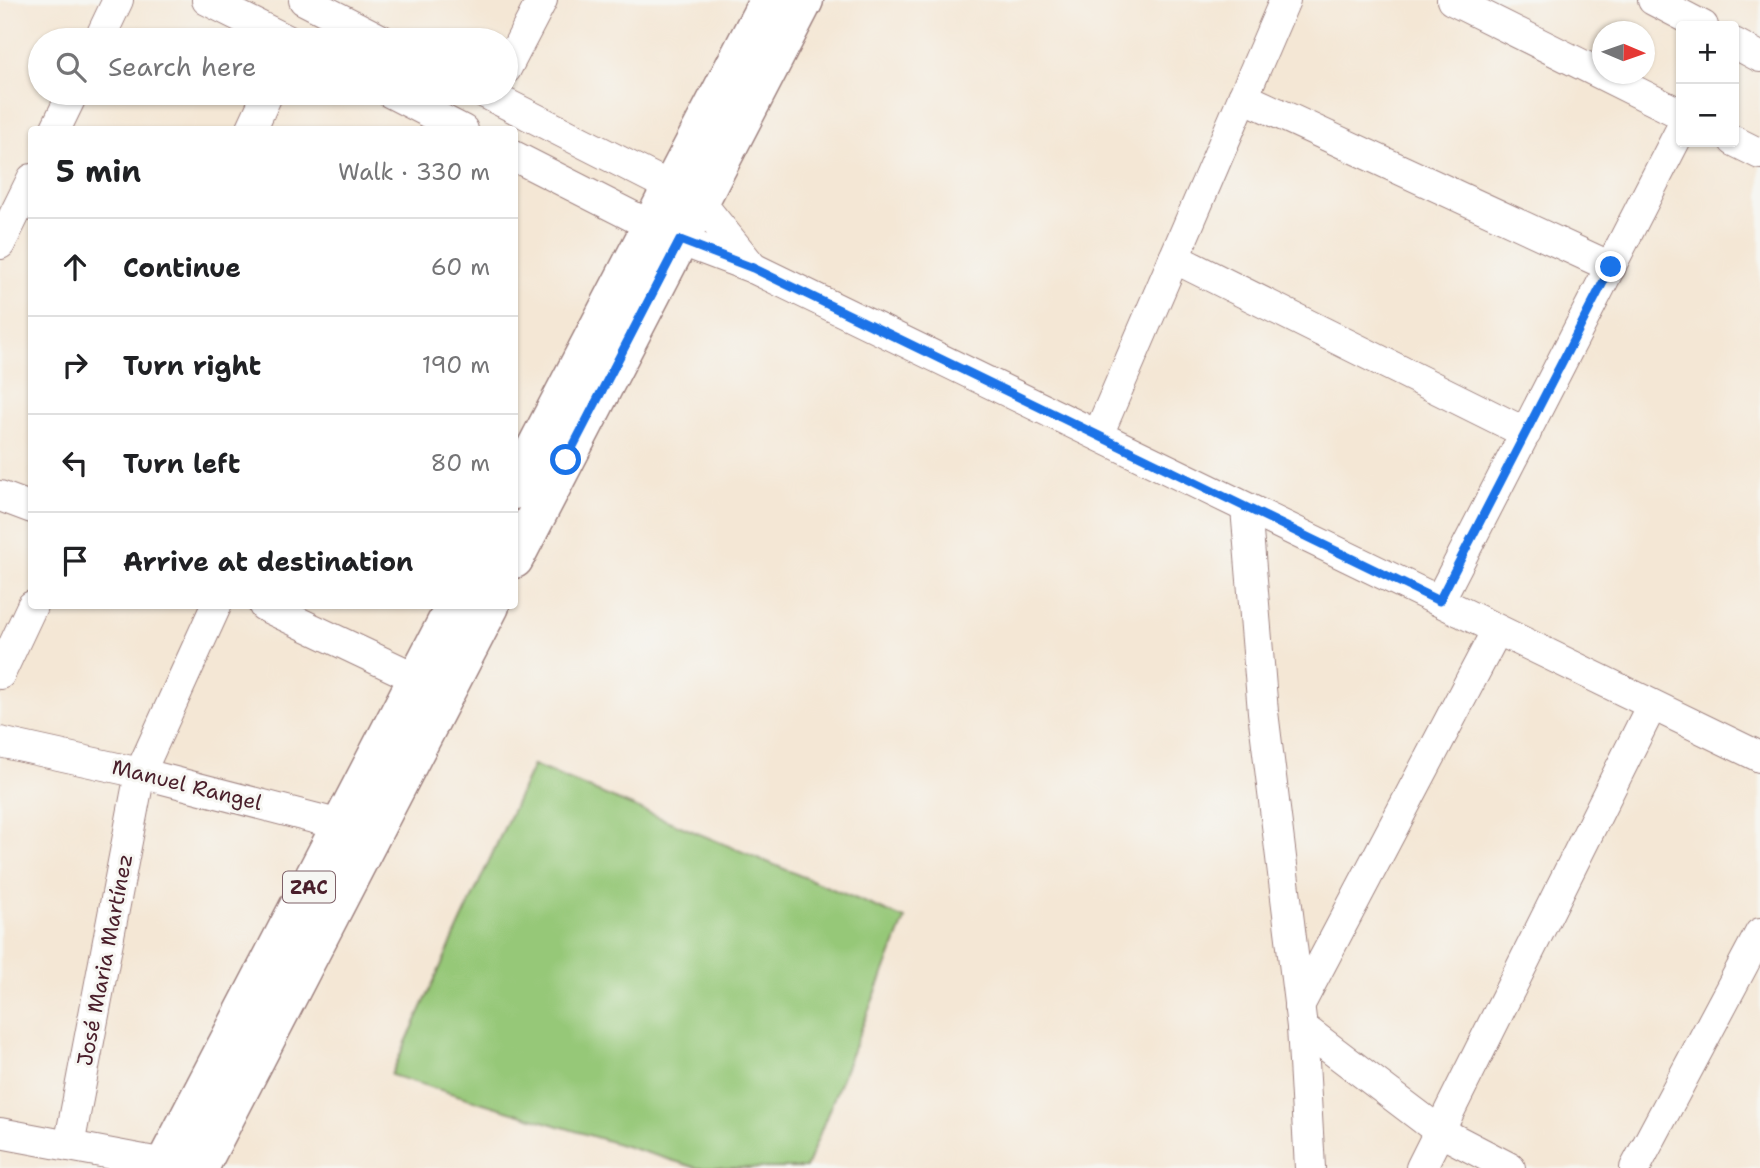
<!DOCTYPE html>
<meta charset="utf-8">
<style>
body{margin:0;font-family:"Shantell Sans",sans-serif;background:#f6f6f6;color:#202124}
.controls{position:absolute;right:21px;top:21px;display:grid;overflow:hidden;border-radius:7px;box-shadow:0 2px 5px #0004}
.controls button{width:63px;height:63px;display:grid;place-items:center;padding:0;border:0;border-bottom:2px solid #e0e0e0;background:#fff;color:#202124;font:35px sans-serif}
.compass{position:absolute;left:1592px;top:21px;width:63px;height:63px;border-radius:50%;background:#fff;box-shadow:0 2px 5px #0004;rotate:92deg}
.stop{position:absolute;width:21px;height:21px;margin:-16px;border:5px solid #1a73e8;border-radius:50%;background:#fff}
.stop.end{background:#1a73e8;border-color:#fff;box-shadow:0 2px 7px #0008}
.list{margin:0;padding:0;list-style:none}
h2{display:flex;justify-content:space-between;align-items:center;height:91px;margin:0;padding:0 28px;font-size:30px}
h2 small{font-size:23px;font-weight:400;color:#757577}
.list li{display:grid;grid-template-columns:46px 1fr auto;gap:21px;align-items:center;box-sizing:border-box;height:98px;padding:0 28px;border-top:2px solid #e0e0e0}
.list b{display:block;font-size:26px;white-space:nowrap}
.list em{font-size:23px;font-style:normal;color:#757577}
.icon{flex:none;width:38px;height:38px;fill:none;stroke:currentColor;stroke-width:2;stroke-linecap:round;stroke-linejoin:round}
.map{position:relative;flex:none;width:1760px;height:1168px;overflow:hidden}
.search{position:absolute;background:#fff;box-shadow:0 2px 5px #0004;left:28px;top:28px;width:490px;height:77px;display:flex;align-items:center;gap:18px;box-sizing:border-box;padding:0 24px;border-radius:38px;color:#757577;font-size:26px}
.panel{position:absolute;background:#fff;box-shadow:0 2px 5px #0004;left:28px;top:126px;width:490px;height:483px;border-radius:7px}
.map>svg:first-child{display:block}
.green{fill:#96c878;stroke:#707452;stroke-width:2}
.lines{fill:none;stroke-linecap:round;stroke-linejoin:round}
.minor-casing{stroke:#9f8380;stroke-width:32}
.major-casing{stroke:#9f8380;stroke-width:41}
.minor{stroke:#fff;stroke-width:30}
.major{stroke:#fff;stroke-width:38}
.route{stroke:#1a73e8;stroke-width:9}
.labels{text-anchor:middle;stroke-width:6;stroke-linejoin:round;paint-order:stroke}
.shield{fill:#f6f6f2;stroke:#7e6067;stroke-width:2}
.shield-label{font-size:19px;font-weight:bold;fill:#4a1f2b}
.street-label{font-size:21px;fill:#4a1f2b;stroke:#f6f6f2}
</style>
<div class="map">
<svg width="1760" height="1168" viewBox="0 0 1760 1168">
<rect width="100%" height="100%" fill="#f6f6f2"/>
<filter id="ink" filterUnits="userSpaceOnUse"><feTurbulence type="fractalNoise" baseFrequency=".0143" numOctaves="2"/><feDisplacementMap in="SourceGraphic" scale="14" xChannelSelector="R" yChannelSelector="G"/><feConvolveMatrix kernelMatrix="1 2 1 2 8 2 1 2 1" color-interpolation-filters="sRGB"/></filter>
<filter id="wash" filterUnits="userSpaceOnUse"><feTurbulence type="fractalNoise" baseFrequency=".00686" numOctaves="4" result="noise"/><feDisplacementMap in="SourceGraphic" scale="28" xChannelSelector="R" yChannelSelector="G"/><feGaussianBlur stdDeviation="1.57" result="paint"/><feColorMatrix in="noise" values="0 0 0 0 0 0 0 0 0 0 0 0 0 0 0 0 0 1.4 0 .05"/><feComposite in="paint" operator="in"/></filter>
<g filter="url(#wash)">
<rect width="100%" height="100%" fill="#f4e7d5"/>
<!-- green -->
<path class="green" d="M533 765 905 919 806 1168H697L391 1075Z"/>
</g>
<g filter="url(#ink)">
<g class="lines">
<defs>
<g id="minor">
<path d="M207 0 287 40"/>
<path d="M304 0 382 40"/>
<path d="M1452 0 1681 114"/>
<path d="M1653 0 1703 26"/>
<path d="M99 40 118 0"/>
<path d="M1734 43 1760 57"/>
<path d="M506 69 542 0"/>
<path d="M391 93 463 130"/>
<path d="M485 93 700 202 753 268"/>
<path d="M1243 97 1611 267"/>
<path d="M55 130 73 93"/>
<path d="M251 130 268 93"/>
<path d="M1734 141 1760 154"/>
<path d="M514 156 679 240 753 268 1760 757"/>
<path d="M0 244 32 179"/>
<path d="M1174 258 1526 433"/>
<path d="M1098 435 1285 0"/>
<path d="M0 496 32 508"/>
<path d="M1246 508 1263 712 1302 1027 1310 1168"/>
<path d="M1439 601 1681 129"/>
<path d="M264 606 437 688"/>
<path d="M0 674 32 606"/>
<path d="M0 742 140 773 360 830"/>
<path d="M1299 1006 1497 630"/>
<path d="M1302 1027 1439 1131 1510 1168"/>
<path d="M0 1133 165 1164 186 1166"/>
<path d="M69 1146 140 773 216 606"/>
<path d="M1421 1168 1652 705"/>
<path d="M1635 1168 1760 933"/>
</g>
<g id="major">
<path d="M514 490 769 0"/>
<path d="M514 559 804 0"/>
<path d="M163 1168 455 606"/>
<path d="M199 1168 490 606"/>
</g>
</defs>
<!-- minor casing -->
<use href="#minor" class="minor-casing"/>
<!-- major casing -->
<use href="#major" class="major-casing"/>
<!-- minor -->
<use href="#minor" class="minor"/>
<!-- major -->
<use href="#major" class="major"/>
</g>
</g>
<g class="lines" filter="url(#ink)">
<!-- route -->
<path class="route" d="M566 460 680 240 753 268 1439 601 1611 267"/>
</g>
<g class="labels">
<!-- shield labels -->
<rect class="shield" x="283" y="871.5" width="52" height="31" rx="5"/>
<g class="shield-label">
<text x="309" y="894">ZAC</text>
</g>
<!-- street labels -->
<g class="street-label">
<text transform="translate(187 785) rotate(14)" y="7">Manuel Rangel</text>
<text transform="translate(105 960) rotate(-79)" y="7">José Maria Martínez</text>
</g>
</g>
</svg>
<div class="controls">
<button>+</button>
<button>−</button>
</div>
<svg class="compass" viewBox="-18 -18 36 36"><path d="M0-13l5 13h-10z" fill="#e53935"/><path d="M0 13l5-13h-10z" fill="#757577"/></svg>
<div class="stop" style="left:566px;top:460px"></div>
<div class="stop end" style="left:1611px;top:267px"></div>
<div class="search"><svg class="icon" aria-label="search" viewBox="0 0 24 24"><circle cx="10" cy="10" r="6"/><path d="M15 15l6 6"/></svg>Search here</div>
<section class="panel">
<h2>5 min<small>Walk · 330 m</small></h2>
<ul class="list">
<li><svg class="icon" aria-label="ahead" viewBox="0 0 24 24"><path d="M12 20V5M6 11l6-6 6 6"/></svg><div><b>Continue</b></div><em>60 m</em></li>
<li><svg class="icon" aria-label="right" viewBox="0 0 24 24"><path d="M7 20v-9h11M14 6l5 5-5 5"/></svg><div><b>Turn right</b></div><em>190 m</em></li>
<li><svg class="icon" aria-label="left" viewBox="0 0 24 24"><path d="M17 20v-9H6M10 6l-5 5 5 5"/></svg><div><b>Turn left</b></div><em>80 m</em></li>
<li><svg class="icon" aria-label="arrive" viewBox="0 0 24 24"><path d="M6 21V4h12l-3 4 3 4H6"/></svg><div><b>Arrive at destination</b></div></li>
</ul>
</section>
</div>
